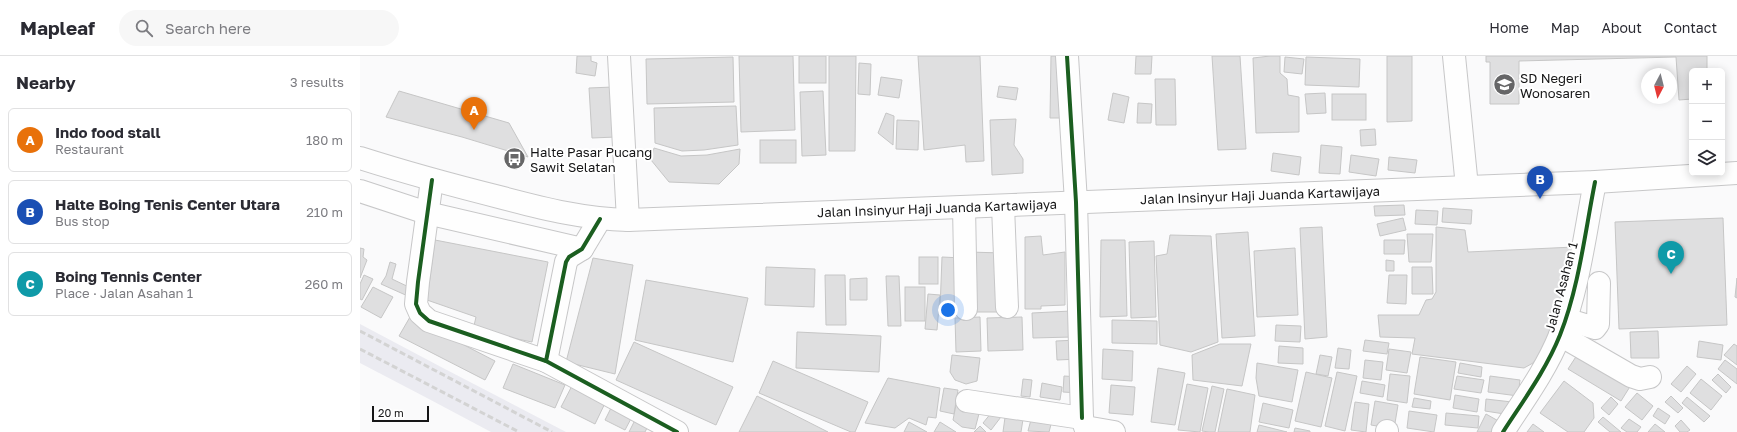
<!DOCTYPE html>
<meta charset="utf-8">
<style>
body{margin:0;font-family:"Golos Text",sans-serif;background:#f7f7f7;color:#2b2b33}
.controls{position:absolute;right:12px;top:12px;display:grid;overflow:hidden;border-radius:6px;box-shadow:0 2px 10px #0003}
.controls button{width:36px;height:36px;display:grid;place-items:center;padding:0;border:0;border-bottom:1px solid #e1e1e2;background:#fff;color:#2b2b33;font:20px sans-serif}
.compass{position:absolute;left:1281px;top:12px;width:36px;height:36px;border-radius:50%;background:#fff;box-shadow:0 2px 10px #0003;rotate:187deg}
.scale{position:absolute;left:12px;bottom:10px;width:57px;box-sizing:border-box;padding-left:4px;border:2px solid #161617;border-top:0;font-size:11px;line-height:14px;white-space:nowrap;color:#161617;-webkit-text-stroke:3px #fff;paint-order:stroke}
.you{position:absolute;left:588px;top:254px;width:14px;height:14px;margin:-10px;border:3px solid #fff;border-radius:50%;background:#1a73e8;box-shadow:0 0 0 6px #1a73e833}
.badge{display:grid;place-items:center;width:26px;height:26px;border-radius:50%;background:#0f766e;color:#fff;font-size:13px;font-weight:700}
.pin{position:absolute;translate:-50% -33px;filter:drop-shadow(0 1px 2px #0008)}
.pin::after{content:'';position:absolute;top:21px;width:14px;height:12px;background:inherit;clip-path:polygon(0 0,100% 0,50% 100%)}
.list{margin:0;padding:0;list-style:none}
h2{display:flex;justify-content:space-between;align-items:center;height:52px;margin:0;padding:0 16px;font-size:17px}
h2 small{font-size:13px;font-weight:400;color:#7c7c81}
.list li{display:grid;grid-template-columns:26px 1fr auto;gap:12px;align-items:center;box-sizing:border-box;height:64px;margin:0 8px 8px;padding:0 8px;border:1px solid #e1e1e2;border-radius:6px}
.list b{display:block;font-size:15px;white-space:nowrap}
.list p{margin:0;font-size:13px;white-space:nowrap;color:#7c7c81}
.list em{font-size:13px;font-style:normal;color:#7c7c81}
.icon{flex:none;width:22px;height:22px;fill:none;stroke:currentColor;stroke-width:2;stroke-linecap:round;stroke-linejoin:round}
.map{position:relative;flex:none;width:1377px;height:376px;overflow:hidden}
header{display:flex;align-items:center;gap:24px;box-sizing:border-box;height:56px;padding:0 20px;background:#fff;border-bottom:1px solid #e1e1e2}
header strong{font-size:19px}
nav{display:flex;gap:22px;margin-inline-start:auto;font-size:14px}
.search{width:280px;height:36px;background:#f7f7f7;display:flex;align-items:center;gap:10px;box-sizing:border-box;padding:0 14px;border-radius:22px;color:#7c7c81;font-size:15px}
main{display:flex}
aside{flex:1;background:#fff}
.map>svg:first-child{display:block}
.built{fill:#ebebf1}
.building{fill:#dfdfe0;stroke:#c6c6c6}
.lines{fill:none;stroke-linecap:round;stroke-linejoin:round}
.minor-casing{stroke:#c7c7c8;stroke-width:24}
.major-casing{stroke:#c7c7c8;stroke-width:24}
.minor{stroke:#fefefe;stroke-width:22}
.major{stroke:#fefefe;stroke-width:22}
.rail{stroke:#d3d3d3;stroke-width:3;stroke-dasharray:6 3;stroke-linecap:butt}
.cycleway-casing{stroke:#fff;stroke-width:6}
.cycleway{stroke:#1b5e20;stroke-width:4}
.labels{text-anchor:middle;stroke-width:4;stroke-linejoin:round;paint-order:stroke}
.poi-label{font-size:13px;fill:#161617;stroke:#fff;text-anchor:start}
.street-label{font-size:13px;fill:#161617;stroke:#fff}
</style>
<header>
<strong>Mapleaf</strong>
<div class="search"><svg class="icon" aria-label="search" viewBox="0 0 24 24"><circle cx="10" cy="10" r="6"/><path d="M15 15l6 6"/></svg>Search here</div>
<nav><a>Home</a><a>Map</a><a>About</a><a>Contact</a></nav>
</header>
<main>
<aside>
<h2>Nearby<small>3 results</small></h2>
<ul class="list">
<li><span class="badge" style="background:#e8710a">A</span><div><b>Indo food stall</b><p>Restaurant</p></div><em>180 m</em></li>
<li><span class="badge" style="background:#1a4fb4">B</span><div><b>Halte Boing Tenis Center Utara</b><p>Bus stop</p></div><em>210 m</em></li>
<li><span class="badge" style="background:#0f9aa8">C</span><div><b>Boing Tennis Center</b><p>Place · Jalan Asahan 1</p></div><em>260 m</em></li>
</ul>
</aside>
<div class="map">
<svg width="1377" height="376" viewBox="0 0 1377 376">
<rect width="100%" height="100%" fill="#fafafb"/>
<!-- built -->
<path class="built" d="M0 268 83 312 206 376H131L67 342 0 307Z"/>
<!-- building -->
<g class="building">
<path d="M217 0H231V5L237 7 235 20 216 17Z"/>
<path d="M379 0H433L435 74 381 76Z"/>
<rect x="439" y="0" width="27" height="27"/>
<path d="M469 0H496L495 95H469Z"/>
<path d="M558 0H620L624 105 606 106 605 89 564 94Z"/>
<path d="M691 0H704L703 62H690Z"/>
<path d="M776 0H792L791 18H775Z"/>
<path d="M852 0H880L886 93 858 94Z"/>
<path d="M910 0H920V17L927 23 928 39 939 41V76L896 77 893 2Z"/>
<path d="M1027 0H1052V65L1027 66Z"/>
<path d="M1126 0H1347V15H1332V43L1319 44 1316 1 1159 5V48H1130V6H1126Z"/>
<path d="M373 1 374 46 287 48 286 3Z"/>
<path d="M925 1 944 3 942 18 924 16Z"/>
<path d="M946 1 1000 3 999 31 945 29Z"/>
<path d="M499 7 511 8 510 39 498 38Z"/>
<path d="M521 21 542 24 539 42 518 39Z"/>
<path d="M795 23H815L816 69H796Z"/>
<path d="M639 30 658 32 656 44 637 41Z"/>
<path d="M253 31 256 81 232 82 229 32Z"/>
<path d="M39 35 149 67 168 101 102 81 26 61Z"/>
<path d="M463 35 466 99 442 100 440 36Z"/>
<path d="M753 37 769 41 764 67 748 64Z"/>
<path d="M965 37 966 57 947 58 945 38Z"/>
<rect x="972" y="38" width="34" height="26"/>
<path d="M778 47 792 48 791 67H777Z"/>
<path d="M376 50 378 89 344 94 322 95 295 87 294 52Z"/>
<path d="M526 57 534 60 533 89 518 77Z"/>
<path d="M656 63 654 89 663 103V117L632 119 630 64Z"/>
<path d="M537 64 559 65 558 94 536 93Z"/>
<path d="M1015 73 1016 89 1001 90 1000 74Z"/>
<rect x="400" y="84" width="36" height="23"/>
<path d="M961 89 982 91 980 118 959 117Z"/>
<path d="M294 92 321 100 347 99 380 93 379 108 359 128 309 126 291 104Z"/>
<path d="M913 97 941 101 939 119 911 115Z"/>
<path d="M991 99 1019 103 1016 120 989 116Z"/>
<path d="M1029 101 1057 104 1055 117 1028 114Z"/>
<path d="M1044 149 1045 159 1015 160 1014 150Z"/>
<path d="M1083 152 1112 154 1111 168 1082 166Z"/>
<path d="M1056 154 1078 155 1077 169 1055 168Z"/>
<path d="M1043 162 1046 174 1020 180 1017 168Z"/>
<path d="M1363 162 1367 269 1259 273 1255 166Z"/>
<path d="M962 171 967 281 945 283 940 172Z"/>
<path d="M1076 171 1105 174 1108 196 1214 191 1194 272 1182 296 1173 307 1164 312 1052 298 1055 282 1020 281 1018 259H1059L1066 244 1072 243 1076 236Z"/>
<path d="M888 176 895 280 862 282 856 178Z"/>
<path d="M1047 178H1073L1071 206H1049Z"/>
<path d="M810 179 851 180 858 286 831 296 800 289 796 200 807 198Z"/>
<path d="M681 180 683 199 705 196V249L681 250V253H665V181Z"/>
<path d="M75 184 188 206 172 286 113 274 116 261 67 244Z"/>
<path d="M741 184H765L767 260 740 261Z"/>
<path d="M1024 184H1045L1044 198H1024Z"/>
<path d="M794 185 796 261 771 262 769 186Z"/>
<path d="M0 192 4 193 3 201 7 204 0 222Z"/>
<path d="M935 192 938 259 897 261 894 195Z"/>
<path d="M608 196 643 197V256H608Z"/>
<rect x="559" y="201" width="19" height="27"/>
<path d="M582 201 603 202 601 253H580Z"/>
<path d="M233 202 273 209 255 318 206 306Z"/>
<path d="M1026 204 1034 205V215H1026Z"/>
<path d="M30 206 36 208 32 223 53 233 50 241 21 228 26 220Z"/>
<path d="M406 211 455 213 454 251 405 249Z"/>
<path d="M1052 211H1072L1073 238H1052Z"/>
<path d="M4 219 13 223 2 244 0 243V228Z"/>
<path d="M465 219H485L486 269H466Z"/>
<path d="M1029 219H1047L1046 248 1027 247Z"/>
<path d="M526 220H539L541 270H528Z"/>
<path d="M507 222V244H490V223Z"/>
<path d="M1377 222V242L1375 241Z"/>
<path d="M286 224 388 242 373 306 275 284Z"/>
<path d="M13 231 33 241 21 262 1 251Z"/>
<rect x="545" y="231" width="20" height="34"/>
<path d="M568 238 580 239 577 274 565 273Z"/>
<path d="M711 255 712 281 673 282 672 257Z"/>
<path d="M50 261 135 305 125 324 39 280Z"/>
<path d="M620 261 621 295 596 296 595 262Z"/>
<path d="M662 261 663 294 628 295 627 262Z"/>
<path d="M752 264 797 265V288L752 287Z"/>
<path d="M916 269 941 270 940 286 915 285Z"/>
<path d="M1298 275 1299 302H1271L1270 276Z"/>
<path d="M437 276 521 280 519 316 436 312Z"/>
<path d="M718 284 719 303 697 304 696 285Z"/>
<path d="M1005 284 1029 287 1027 298 1003 295Z"/>
<path d="M1339 285 1363 289 1361 304 1337 301Z"/>
<path d="M274 286 373 331 356 369 256 324Z"/>
<path d="M860 288H891L882 330 833 324 832 299Z"/>
<path d="M1374 288 1377 290V309L1364 299Z"/>
<path d="M919 290 943 292V308L918 307Z"/>
<path d="M978 292 991 294 989 313 975 312Z"/>
<path d="M743 293 773 295 772 325 742 323Z"/>
<path d="M1029 293 1051 296 1047 317 1026 314Z"/>
<path d="M1219 296 1271 329 1261 345 1208 313Z"/>
<path d="M592 299 620 302 617 325 606 328 595 324 590 316Z"/>
<path d="M960 299 972 301 968 320 956 318Z"/>
<path d="M1060 301 1096 306 1090 344 1054 338Z"/>
<path d="M1005 304 1023 306 1021 324 1003 322Z"/>
<path d="M1365 304 1377 313V328L1358 313Z"/>
<path d="M413 305 508 346 495 376H491L399 337Z"/>
<path d="M897 307 938 314 932 346 899 340 896 322Z"/>
<path d="M1100 307 1122 311 1121 321 1098 317Z"/>
<path d="M153 308 205 329 195 352 143 332Z"/>
<path d="M1327 310 1336 318 1321 336 1311 328Z"/>
<path d="M798 312 825 317 815 369 791 366Z"/>
<path d="M946 316 972 322 961 371 935 365Z"/>
<path d="M977 316 997 320 985 375 965 370Z"/>
<path d="M1030 318 1050 320 1047 347 1027 344Z"/>
<path d="M1358 318 1371 331 1366 337 1352 324Z"/>
<path d="M704 320 720 321 719 337 703 336Z"/>
<path d="M1097 320 1124 324 1121 337 1094 333Z"/>
<path d="M1130 320 1160 324 1158 340 1128 336Z"/>
<path d="M528 322 580 332 576 362 568 361 566 369 549 362 535 372 505 367Z"/>
<path d="M663 323 672 324 670 341 661 340Z"/>
<path d="M1341 323 1362 340 1351 354 1330 337Z"/>
<path d="M215 324 248 341 235 368 201 351Z"/>
<path d="M1002 325 1025 329 1023 341 1000 337Z"/>
<path d="M1204 325 1233 347 1234 362 1224 376H1208L1180 357Z"/>
<path d="M682 327 702 331 700 344 680 341Z"/>
<path d="M827 328 848 332 840 376 818 374Z"/>
<path d="M751 329 775 331 773 359 749 357Z"/>
<path d="M852 330 864 333 855 376H849L842 375Z"/>
<path d="M584 332 598 334 594 358 580 355Z"/>
<path d="M867 333 895 339 890 376H858Z"/>
<path d="M1277 337 1293 350 1282 364 1265 351Z"/>
<path d="M1095 339 1119 343 1117 356 1093 352Z"/>
<path d="M397 340 468 376H379Z"/>
<path d="M1311 340 1323 352 1318 357 1305 346Z"/>
<path d="M1251 341 1258 348 1249 359 1241 352Z"/>
<path d="M1327 341 1350 360 1344 366 1322 347Z"/>
<path d="M1054 342 1071 345 1070 353 1052 351Z"/>
<path d="M1126 343 1152 346 1151 359 1125 355Z"/>
<path d="M597 344 621 350 615 373 602 371 593 364Z"/>
<path d="M1015 345 1038 349 1034 373 1011 369Z"/>
<path d="M254 346 274 357 265 374 245 364Z"/>
<path d="M995 346 1009 348 1006 376 991 374Z"/>
<path d="M903 347 933 354 929 372 899 366Z"/>
<path d="M636 351 644 357 631 374 623 367Z"/>
<path d="M1298 352 1310 360 1305 368 1293 360Z"/>
<path d="M646 354 664 357 661 376H643Z"/>
<path d="M1049 355 1077 359 1074 376 1047 372Z"/>
<path d="M673 356 693 361 689 376 668 375Z"/>
<path d="M1086 357 1119 360 1118 372 1085 369Z"/>
<path d="M1126 358 1142 367 1138 376H1117Z"/>
<path d="M277 360 290 366 285 376H269Z"/>
<path d="M1243 361 1261 376H1250L1238 366Z"/>
<path d="M1269 363 1281 371 1277 376H1267L1261 372Z"/>
<path d="M1321 364 1330 374 1327 376H1320L1315 370Z"/>
<path d="M549 366 567 376H544Z"/>
<path d="M580 366 596 376H574Z"/>
<path d="M1173 368 1184 376H1167Z"/>
<path d="M1295 368 1305 376H1288Z"/>
<path d="M899 369 927 376H897Z"/>
<path d="M620 370 626 376H614Z"/>
<path d="M935 372 950 375V376H934Z"/>
</g>
<g class="lines">
<defs>
<g id="minor">
<path d="M259 0 268 164"/>
<path d="M707 0 716 146 722 362"/>
<path d="M1094 0 1107 131"/>
<path d="M72 124 58 226 56 248 60 257 69 265 186 305"/>
<path d="M0 135 67 157 222 193"/>
<path d="M643 150 647 251"/>
<path d="M604 151 606 253"/>
<path d="M240 163 222 193 209 201 206 206 186 305 317 376"/>
<path d="M1205 263 1235 272 1238 268 1239 227"/>
<path d="M1200 279 1271 320 1280 323 1290 321"/>
<path d="M607 345 722 362 725 371 754 376"/>
<path d="M1027 376V375"/>
<path d="M1143 376C1163 345 1186 314 1200 279 1219 231 1225 176 1235 126"/>
</g>
<path id="major" d="M0 102C47 117 95 130 143 142 185 153 225 163 268 164L1235 126 1377 117"/>
</defs>
<!-- minor casing -->
<use href="#minor" class="minor-casing"/>
<!-- major casing -->
<use href="#major" class="major-casing"/>
<!-- minor -->
<use href="#minor" class="minor"/>
<!-- major -->
<use href="#major" class="major"/>
<!-- rail -->
<g class="rail">
<path d="M0 275 192 376"/>
<path d="M0 293 159 376"/>
</g>
<defs>
<g id="cycleway">
<path d="M707 0 716 146 722 362"/>
<path d="M72 124 58 226 56 248 60 257 69 265 186 305"/>
<path d="M240 163 222 193 209 201 206 206 186 305 317 376"/>
<path d="M1143 376C1163 345 1186 314 1200 279 1219 231 1225 176 1235 126"/>
</g>
</defs>
<!-- cycleway casing -->
<use href="#cycleway" class="cycleway-casing"/>
<!-- cycleway -->
<use href="#cycleway" class="cycleway"/>
</g>
<!-- icons -->
<defs>
<symbol id="school-disc" viewBox="-11 -11 22 22"><circle r="9.5" fill="#666667" stroke="#fff"/><path d="M0-5L7-2L0 1L-7-2ZM-4 1L0 2.5L4 1V4Q0 6-4 4Z" fill="#fff"/></symbol>
<symbol id="bus-disc" viewBox="-11 -11 22 22"><circle r="9.5" fill="#666667" stroke="#fff"/><path d="M-5-6H5V4H4V6H2V4H-2V6H-4V4H-5ZM-3.5-4V0h7V-4ZM-3.5 1.2v1.5H-2V1.2ZM2 1.2v1.5H3.5V1.2Z" fill="#fff"/></symbol>
</defs>
<g fill-rule="evenodd">
<use href="#school-disc" x="1132" y="16" width="25" height="25"/>
<use href="#bus-disc" x="142" y="90" width="25" height="25"/>
</g>
<g class="labels">
<!-- poi labels -->
<g class="poi-label">
<text x="1160" y="27">SD Negeri<tspan x="1160" dy="15">Wonosaren</tspan></text>
<text x="170" y="101">Halte Pasar Pucang<tspan x="170" dy="15">Sawit Selatan</tspan></text>
</g>
<!-- street labels -->
<g class="street-label">
<text transform="translate(900 139) rotate(-2)" y="5">Jalan Insinyur Haji Juanda Kartawijaya</text>
<text transform="translate(577 152) rotate(-2)" y="5">Jalan Insinyur Haji Juanda Kartawijaya</text>
<text transform="translate(1201 231) rotate(-75)" y="5">Jalan Asahan 1</text>
</g>
</g>
</svg>
<div class="controls">
<button>+</button>
<button>−</button>
<button><svg class="icon" aria-label="layers" viewBox="0 0 24 24"><path d="M12 4l9 5-9 5-9-5zM3 14l9 5 9-5"/></svg></button>
</div>
<svg class="compass" viewBox="-18 -18 36 36"><path d="M0-13l5 13h-10z" fill="#e53935"/><path d="M0 13l5-13h-10z" fill="#7c7c81"/></svg>
<div class="scale">20 m</div>
<div class="you"></div>
<div class="pin badge" style="left:114px;top:74px;background:#e8710a">A</div>
<div class="pin badge" style="left:1180px;top:143px;background:#1a4fb4">B</div>
<div class="pin badge" style="left:1311px;top:218px;background:#0f9aa8">C</div>
</div>
</main>
